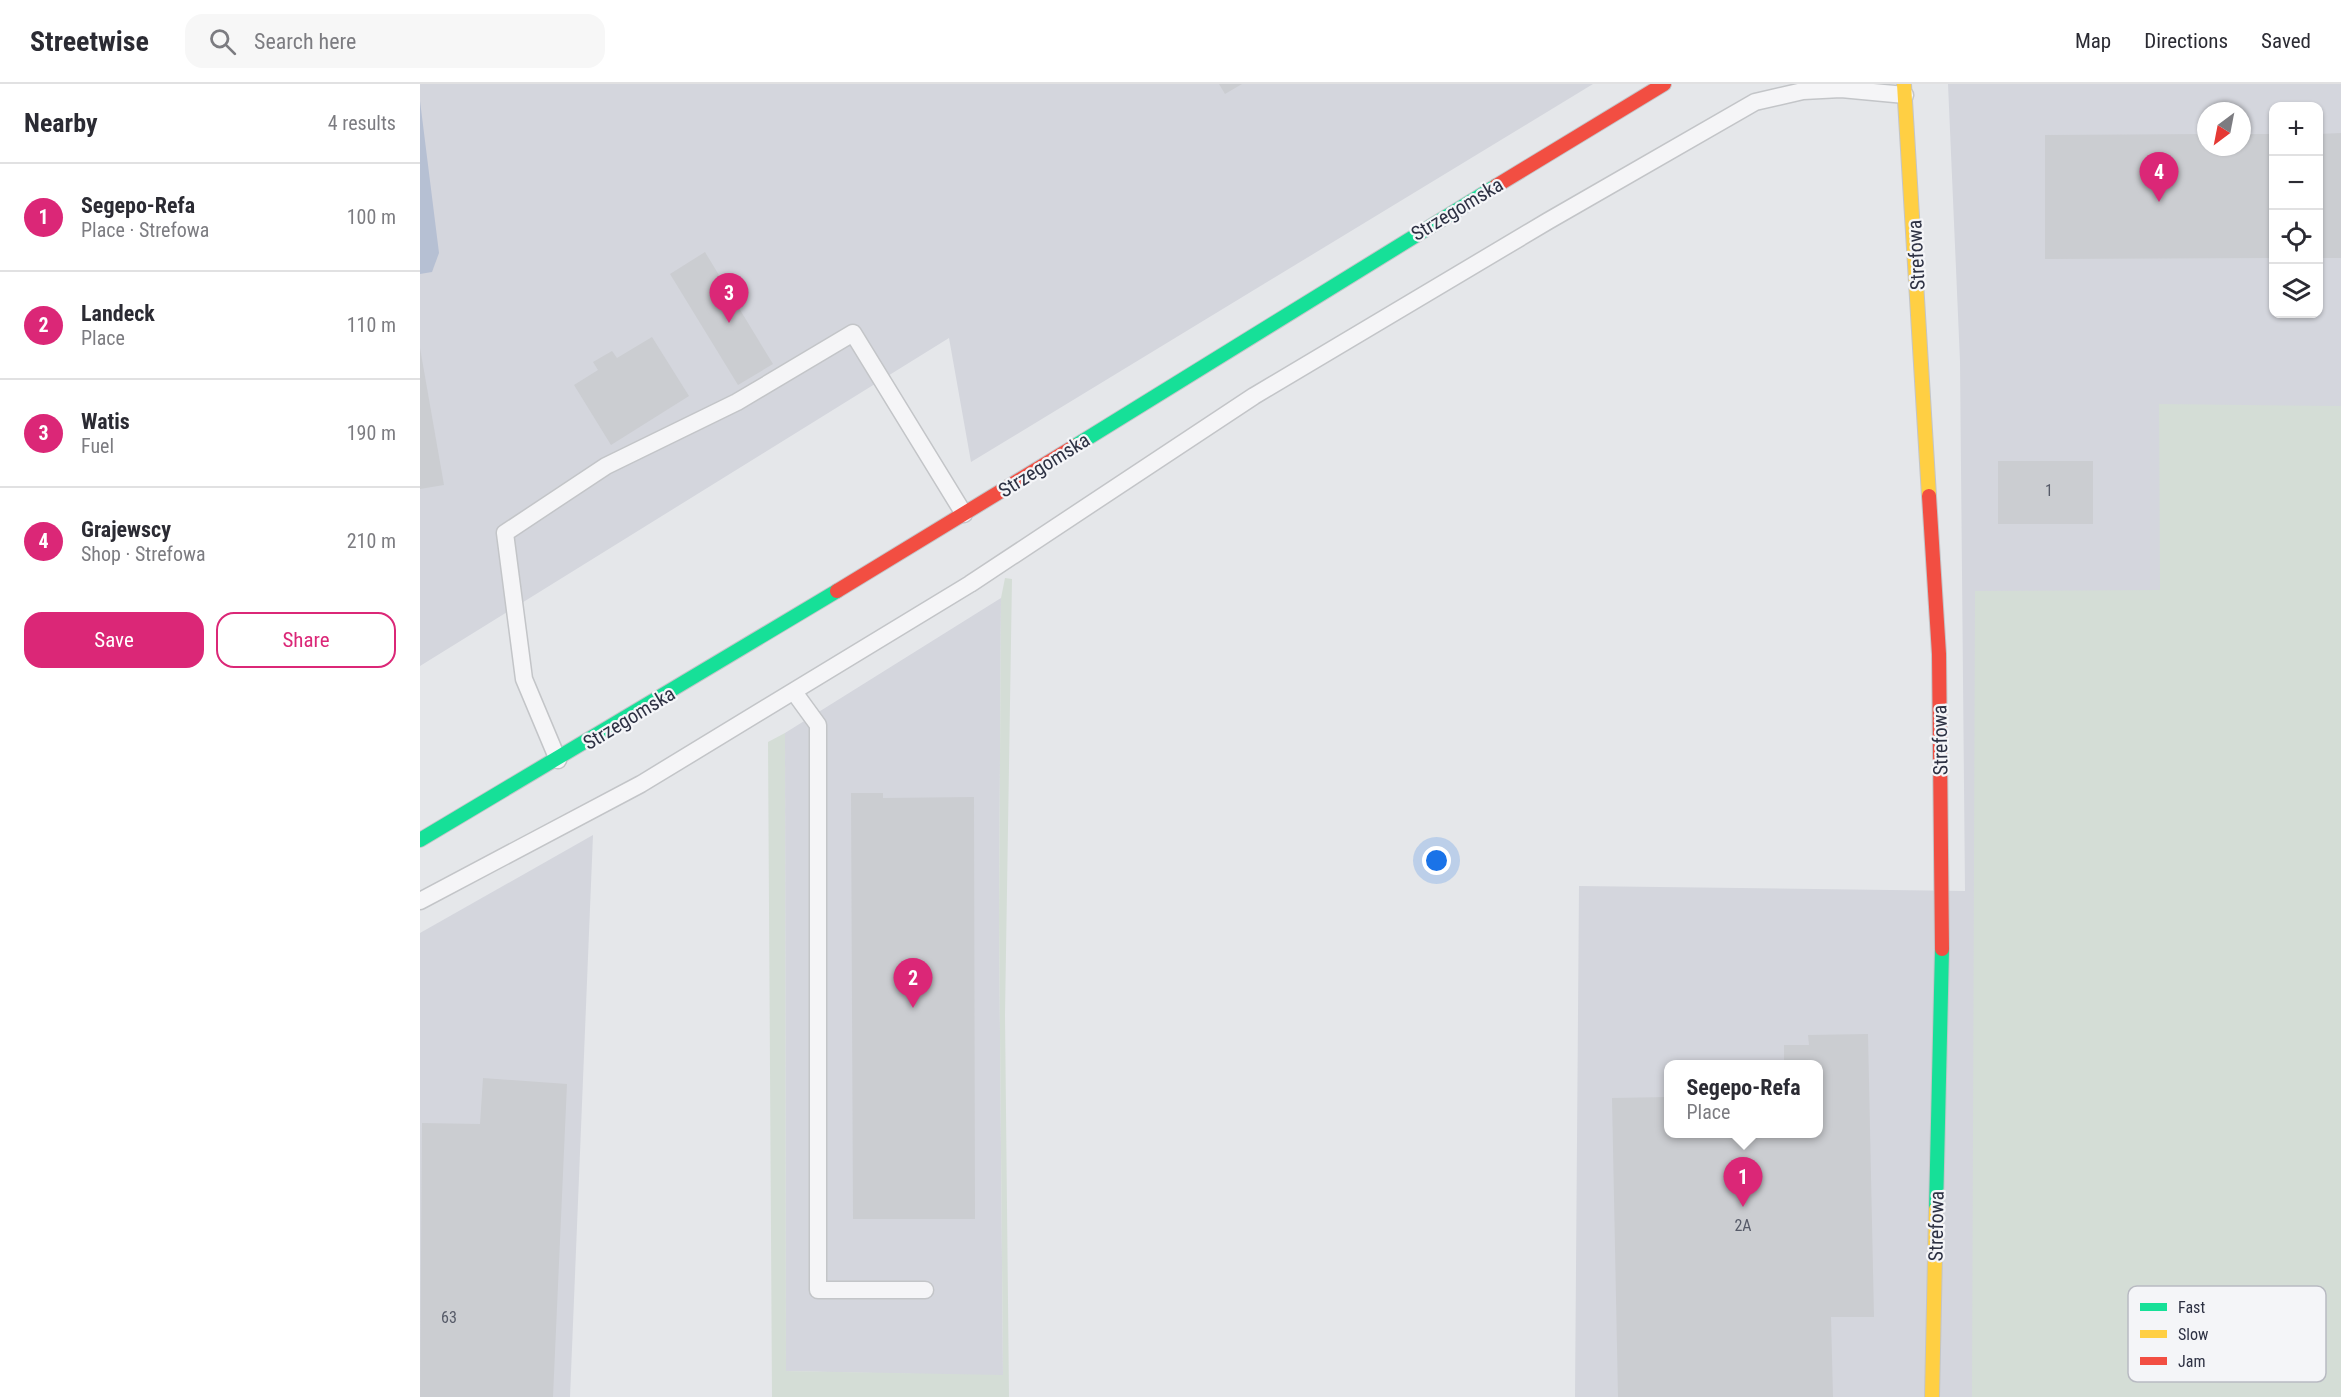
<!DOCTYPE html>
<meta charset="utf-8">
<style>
body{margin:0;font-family:"Roboto Condensed",sans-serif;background:#f7f7f7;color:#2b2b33}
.controls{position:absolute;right:18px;top:18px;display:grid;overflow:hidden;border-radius:12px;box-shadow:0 2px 4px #0004}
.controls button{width:54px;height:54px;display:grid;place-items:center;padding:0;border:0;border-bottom:2px solid #e1e1e2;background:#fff;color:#2b2b33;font:30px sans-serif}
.compass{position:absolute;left:1777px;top:18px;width:54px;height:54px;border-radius:50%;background:#fff;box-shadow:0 2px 4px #0004;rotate:212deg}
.you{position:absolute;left:1017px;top:777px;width:21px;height:21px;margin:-15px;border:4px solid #fff;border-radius:50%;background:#1a73e8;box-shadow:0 0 0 9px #1a73e833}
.badge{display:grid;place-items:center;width:39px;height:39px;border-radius:50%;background:#db2777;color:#fff;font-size:20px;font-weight:700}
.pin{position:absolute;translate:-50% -50px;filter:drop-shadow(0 2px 3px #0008)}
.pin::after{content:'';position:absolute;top:32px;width:21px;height:18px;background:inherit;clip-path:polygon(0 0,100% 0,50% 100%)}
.popup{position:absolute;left:1244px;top:976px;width:159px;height:78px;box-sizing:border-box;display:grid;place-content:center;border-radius:12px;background:#fff;filter:drop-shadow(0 2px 4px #0005);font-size:20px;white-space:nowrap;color:#7c7c81}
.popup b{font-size:22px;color:#2b2b33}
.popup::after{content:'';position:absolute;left:50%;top:100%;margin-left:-12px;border:12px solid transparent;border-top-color:#fff}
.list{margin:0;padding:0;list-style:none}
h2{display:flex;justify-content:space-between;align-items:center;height:78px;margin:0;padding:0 24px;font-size:26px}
h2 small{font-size:20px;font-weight:400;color:#7c7c81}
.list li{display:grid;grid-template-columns:39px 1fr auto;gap:18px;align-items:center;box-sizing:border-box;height:108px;padding:0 24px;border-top:2px solid #e1e1e2}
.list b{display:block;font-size:22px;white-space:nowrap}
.list p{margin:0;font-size:20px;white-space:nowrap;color:#7c7c81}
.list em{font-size:20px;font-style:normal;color:#7c7c81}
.actions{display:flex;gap:12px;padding:18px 24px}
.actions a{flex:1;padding:14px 0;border:2px solid #db2777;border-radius:18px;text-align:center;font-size:21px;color:#db2777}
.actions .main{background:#db2777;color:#fff}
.icon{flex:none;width:33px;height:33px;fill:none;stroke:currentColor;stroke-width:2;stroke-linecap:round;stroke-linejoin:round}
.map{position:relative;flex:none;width:1921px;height:1313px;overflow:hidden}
header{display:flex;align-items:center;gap:36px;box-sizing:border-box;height:84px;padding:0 30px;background:#fff;border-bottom:2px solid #e1e1e2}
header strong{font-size:28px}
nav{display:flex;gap:33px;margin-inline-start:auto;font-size:21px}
.search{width:420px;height:54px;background:#f7f7f7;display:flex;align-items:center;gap:15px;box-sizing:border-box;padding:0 21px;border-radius:18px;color:#7c7c81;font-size:22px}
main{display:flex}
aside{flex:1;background:#fff}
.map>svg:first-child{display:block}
.built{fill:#d4d6dd;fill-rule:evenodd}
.green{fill:#d4ddd6}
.water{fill:#b6c0d3}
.building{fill:#cbcdd1}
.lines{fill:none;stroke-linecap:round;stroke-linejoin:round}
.lane-casing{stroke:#c3c5c8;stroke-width:19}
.fast-casing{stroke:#c3c5c8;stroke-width:16}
.slow-casing{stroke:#c3c5c8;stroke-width:16}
.jam-casing{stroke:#c3c5c8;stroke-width:16}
.lane{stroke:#f5f5f7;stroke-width:16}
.fast{stroke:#16e098;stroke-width:14}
.slow{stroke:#ffcf43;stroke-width:14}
.jam{stroke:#f24e42;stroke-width:14}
.labels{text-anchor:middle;stroke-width:4.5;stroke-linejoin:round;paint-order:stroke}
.number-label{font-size:16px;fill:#565a68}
.street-label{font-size:20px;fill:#2d3143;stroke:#f4f5f8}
.key{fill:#f4f5f8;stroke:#b8bac2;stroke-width:1.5}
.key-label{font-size:16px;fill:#2d3143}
</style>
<header>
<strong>Streetwise</strong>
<div class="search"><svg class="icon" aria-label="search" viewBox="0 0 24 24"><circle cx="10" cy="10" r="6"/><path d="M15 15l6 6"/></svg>Search here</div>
<nav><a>Map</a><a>Directions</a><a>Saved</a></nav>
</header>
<main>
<aside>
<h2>Nearby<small>4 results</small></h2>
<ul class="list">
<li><span class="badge">1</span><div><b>Segepo-Refa</b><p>Place · Strefowa</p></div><em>100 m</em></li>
<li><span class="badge">2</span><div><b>Landeck</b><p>Place</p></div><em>110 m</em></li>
<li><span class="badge">3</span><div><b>Watis</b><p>Fuel</p></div><em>190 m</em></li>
<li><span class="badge">4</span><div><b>Grajewscy</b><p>Shop · Strefowa</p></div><em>210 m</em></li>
</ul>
<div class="actions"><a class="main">Save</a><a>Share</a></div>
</aside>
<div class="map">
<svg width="1921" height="1313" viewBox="0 0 1921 1313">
<rect width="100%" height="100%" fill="#e5e7ea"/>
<!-- built -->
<g class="built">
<path d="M0 0H1173L551 378 529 254 0 582Z"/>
<path d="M1528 0H1921V1313H1155L1159 802 1545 807 1540 277ZM1854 22H1898V230H1854ZM1786 27H1822V63H1786ZM1248 980H1398V1050H1248Z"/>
<path d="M581 514 579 835 583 1292 366 1287 365 649Z"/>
<path d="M173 751 150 1313H0V849Z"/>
</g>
<!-- green -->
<g class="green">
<path d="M1739 320 1921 322V1313H1552L1555 507 1740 506Z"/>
<path d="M585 494 592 495 585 931 589 1313H352L348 658 365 649 366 1287 583 1291 579 835 581 514Z"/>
</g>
<!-- water -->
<path class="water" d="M0 17 19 169 12 188 0 190Z"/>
<!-- building -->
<g class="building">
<path d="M799 0H822L805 10Z"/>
<path d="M1921 49V174H1898V50Z"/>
<path d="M1786 50V63H1822V50H1854V174L1625 175V51Z"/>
<path d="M285 168 353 280 318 301 250 190Z"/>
<path d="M232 253 269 312 191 361 154 301 178 286 173 278 192 267 197 274Z"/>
<path d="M0 264 24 401 0 405Z"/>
<rect x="1578" y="377" width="95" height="63"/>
<path d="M431 709H463V714L554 713 555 1135H433Z"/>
<path d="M1448 950 1454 1233H1411L1413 1313H1198L1192 1014 1248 1013V1050H1398V980H1364V961H1389L1388 951Z"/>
<path d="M63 994 147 1000 133 1313H0L2 1039 60 1040Z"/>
</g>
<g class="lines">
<defs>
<g id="lane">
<path d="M374 608 398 641V1206H505"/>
<path d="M138 676 104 595 85 449 186 382 317 318 433 249 544 430"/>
<path d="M0 817 221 700 550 500 834 312 1128 137 1335 18 1383 7 1421 5 1485 11"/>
</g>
<g id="fast">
<path d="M655 362 1076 102"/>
<path d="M0 756 417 507"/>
<path d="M1516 1125 1522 865"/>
</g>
<g id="slow">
<path d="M1484 0 1509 412"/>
<path d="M1512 1313 1516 1125"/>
</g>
<g id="jam">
<path d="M1076 102 1244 0"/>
<path d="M1509 412 1519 570 1522 865"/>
<path d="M417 507 655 362"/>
</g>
</defs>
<!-- lane casing -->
<use href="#lane" class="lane-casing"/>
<!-- fast casing -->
<use href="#fast" class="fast-casing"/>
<!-- slow casing -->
<use href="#slow" class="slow-casing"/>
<!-- jam casing -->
<use href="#jam" class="jam-casing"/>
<!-- lane -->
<use href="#lane" class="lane"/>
<!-- fast -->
<use href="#fast" class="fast"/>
<!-- slow -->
<use href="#slow" class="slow"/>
<!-- jam -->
<use href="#jam" class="jam"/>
</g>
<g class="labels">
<!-- number labels -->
<g class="number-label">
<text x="1629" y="412">1</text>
<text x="1323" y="1147">2A</text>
<text x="29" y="1239">63</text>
</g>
<!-- street labels -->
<g class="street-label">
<text transform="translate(1037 125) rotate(-31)" y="7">Strzegomska</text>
<text transform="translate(1496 171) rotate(-93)" y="7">Strefowa</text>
<text transform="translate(624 381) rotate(-32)" y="7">Strzegomska</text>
<text transform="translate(209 634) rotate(-31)" y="7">Strzegomska</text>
<text transform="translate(1520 656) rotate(-91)" y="7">Strefowa</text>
<text transform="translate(1516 1142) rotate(-89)" y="7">Strefowa</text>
</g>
</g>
<!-- legend -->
<rect x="1708" y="1202" width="198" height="96" rx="9" class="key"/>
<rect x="1720" y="1219" width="27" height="8" fill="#16e098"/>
<rect x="1720" y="1246" width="27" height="8" fill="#ffcf43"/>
<rect x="1720" y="1273" width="27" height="8" fill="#f24e42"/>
<g class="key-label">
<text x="1758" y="1229">Fast</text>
<text x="1758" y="1256">Slow</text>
<text x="1758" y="1283">Jam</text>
</g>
</svg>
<div class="controls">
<button>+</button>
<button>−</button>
<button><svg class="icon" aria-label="locate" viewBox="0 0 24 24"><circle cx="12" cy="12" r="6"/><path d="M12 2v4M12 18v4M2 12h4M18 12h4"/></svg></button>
<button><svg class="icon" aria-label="layers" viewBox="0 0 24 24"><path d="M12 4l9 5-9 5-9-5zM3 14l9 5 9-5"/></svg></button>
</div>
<svg class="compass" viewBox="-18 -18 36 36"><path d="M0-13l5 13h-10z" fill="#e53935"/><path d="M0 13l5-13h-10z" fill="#7c7c81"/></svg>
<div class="you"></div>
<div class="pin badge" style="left:1323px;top:1123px">1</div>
<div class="popup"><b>Segepo-Refa</b>Place</div>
<div class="pin badge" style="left:493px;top:924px">2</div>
<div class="pin badge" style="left:309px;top:239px">3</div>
<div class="pin badge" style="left:1739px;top:118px">4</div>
</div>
</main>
